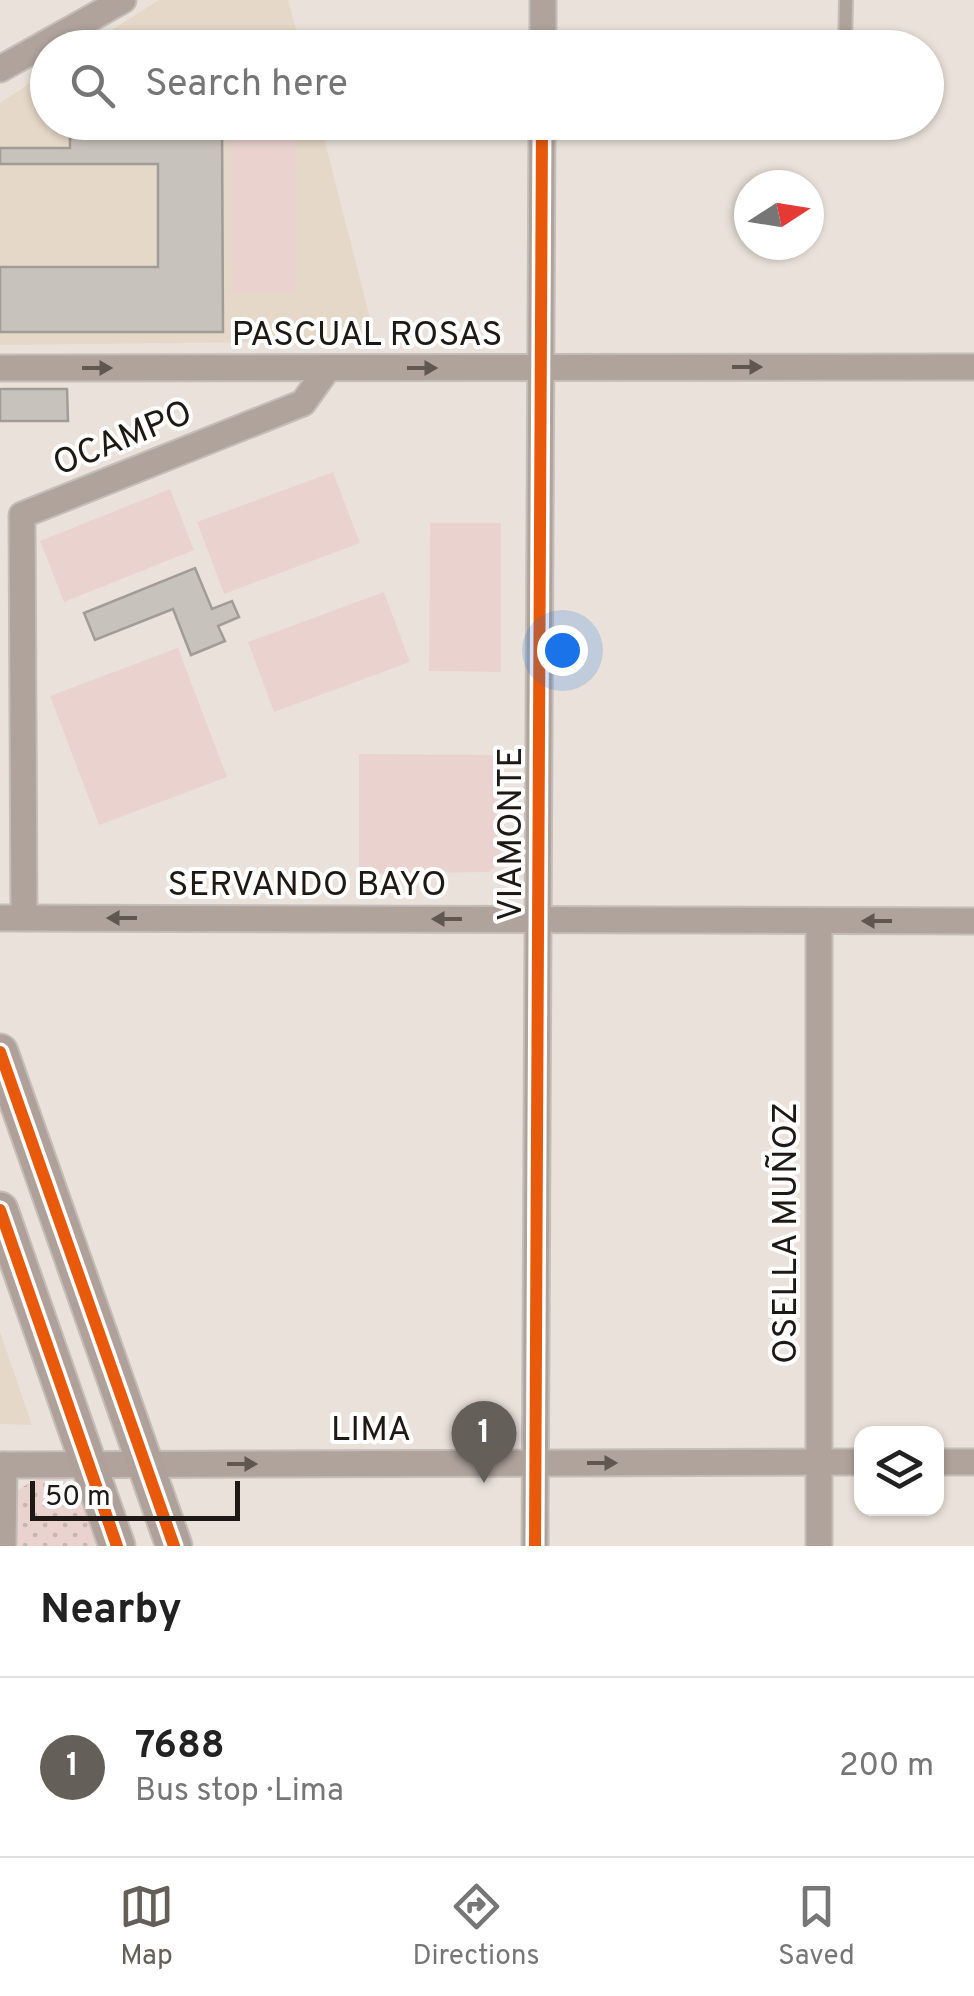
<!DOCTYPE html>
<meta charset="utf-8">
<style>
body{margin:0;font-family:Overpass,sans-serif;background:#f6f6f6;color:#222}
.controls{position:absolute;right:30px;bottom:30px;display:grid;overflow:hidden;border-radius:20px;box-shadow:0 2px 8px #0004}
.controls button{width:90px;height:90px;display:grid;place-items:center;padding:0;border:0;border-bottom:2px solid #e0e0e0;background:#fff;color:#222;font:50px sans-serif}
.compass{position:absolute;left:734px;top:170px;width:90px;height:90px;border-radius:50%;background:#fff;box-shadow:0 2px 8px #0004;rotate:78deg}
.scale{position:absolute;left:30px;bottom:25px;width:210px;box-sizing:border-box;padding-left:10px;border:5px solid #1e1914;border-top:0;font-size:28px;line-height:35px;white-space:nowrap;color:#1e1914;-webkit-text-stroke:8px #fff;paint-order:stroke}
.you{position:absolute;left:562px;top:650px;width:35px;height:35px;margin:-25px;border:8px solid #fff;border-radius:50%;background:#1a73e8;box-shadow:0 0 0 15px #1a73e833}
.badge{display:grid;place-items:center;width:65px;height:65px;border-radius:50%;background:#655f59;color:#fff;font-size:32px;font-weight:700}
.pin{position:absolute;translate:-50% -82px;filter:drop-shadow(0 2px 5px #0008)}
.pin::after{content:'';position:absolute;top:52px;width:35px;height:30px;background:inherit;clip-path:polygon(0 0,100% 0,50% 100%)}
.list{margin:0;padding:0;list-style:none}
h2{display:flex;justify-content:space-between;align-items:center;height:130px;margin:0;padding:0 40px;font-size:42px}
h2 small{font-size:32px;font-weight:400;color:#767676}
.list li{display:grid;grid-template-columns:65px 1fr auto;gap:30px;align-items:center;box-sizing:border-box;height:180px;padding:0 40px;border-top:2px solid #e0e0e0}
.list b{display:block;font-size:38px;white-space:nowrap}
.list p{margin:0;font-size:32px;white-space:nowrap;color:#767676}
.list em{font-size:32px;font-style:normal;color:#767676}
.icon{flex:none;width:55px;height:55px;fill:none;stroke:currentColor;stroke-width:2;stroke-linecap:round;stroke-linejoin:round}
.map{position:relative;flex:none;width:974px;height:1546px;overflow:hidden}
.search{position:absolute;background:#fff;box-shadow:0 2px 8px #0004;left:30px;right:30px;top:30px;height:110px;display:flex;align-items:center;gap:25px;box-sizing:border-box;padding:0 35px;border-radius:55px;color:#767676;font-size:38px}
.sheet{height:310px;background:#fff}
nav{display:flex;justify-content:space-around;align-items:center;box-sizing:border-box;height:140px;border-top:2px solid #e0e0e0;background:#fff;font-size:28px;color:#767676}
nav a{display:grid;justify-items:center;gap:5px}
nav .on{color:#655f59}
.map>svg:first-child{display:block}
.built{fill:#e5d8c8}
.park{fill:url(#park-dots)}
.garden{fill:#ead3ce}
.building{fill:#c7c2bb;stroke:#a19c95;stroke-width:2.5}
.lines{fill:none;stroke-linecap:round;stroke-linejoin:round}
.lane-casing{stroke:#c4beb8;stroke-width:16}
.street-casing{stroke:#c4beb8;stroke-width:29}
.secondary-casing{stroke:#c4beb8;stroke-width:39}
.lane{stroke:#b0a39c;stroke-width:12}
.street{stroke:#b0a39c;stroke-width:25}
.secondary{stroke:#afa199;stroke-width:35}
.cycleway-casing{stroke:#fff;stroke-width:19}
.cycleway{stroke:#e8590c;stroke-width:12}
.oneway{fill:#605751}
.labels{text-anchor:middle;stroke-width:8;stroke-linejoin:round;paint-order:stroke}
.street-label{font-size:35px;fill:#1e1914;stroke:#fff}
</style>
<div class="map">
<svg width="974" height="1546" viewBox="0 0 974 1546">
<defs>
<pattern id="park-dots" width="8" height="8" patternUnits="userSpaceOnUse" patternTransform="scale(2.5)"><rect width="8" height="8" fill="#ead3ce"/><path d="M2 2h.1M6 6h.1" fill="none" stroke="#c8b5b0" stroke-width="1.8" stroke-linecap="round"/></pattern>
</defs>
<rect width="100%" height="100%" fill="#eae2da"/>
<!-- built -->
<g class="built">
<path d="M159 0H288L301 47H85Z"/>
<path d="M47 72 48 122 320 123 376 341 0 345V103Z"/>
<path d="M0 1332 32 1425 0 1424Z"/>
</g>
<!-- park -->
<path class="park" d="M39 1477 65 1479 82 1493 101 1546H13L18 1490Z"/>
<!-- garden -->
<g class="garden">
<path d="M295 123 297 292 233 293 231 124Z"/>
<path d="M333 472 360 543 224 594 197 522Z"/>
<path d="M170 489 194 550 64 602 40 541Z"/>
<path d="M430 523H501V672L429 671Z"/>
<path d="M384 592 410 662 274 712 248 642Z"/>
<path d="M178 648 227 777 99 825 50 696Z"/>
<path d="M359 754 500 755V862L489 872 359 874Z"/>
</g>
<!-- building -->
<g class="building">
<path d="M70 122H222L223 332H0V267H158V164H0V148H70Z"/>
<path d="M0 389H67L68 421H0Z"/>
<path d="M195 568 212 609 232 601 239 617 218 626 225 641 191 655 173 609 95 640 84 613Z"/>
</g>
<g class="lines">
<defs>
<path id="lane" d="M845 48 846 0"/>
<g id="street">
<path d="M543 48V0"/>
<path d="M0 69 123 0"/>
<path d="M0 368 974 367"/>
<path d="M24 917 22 515 303 403 328 368"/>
<path d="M0 918 974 921"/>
<path d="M936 1462H974"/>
<path d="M0 1465 862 1462"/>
<path d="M3 1546 4 1465"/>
<path d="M535 1546 542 122"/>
<path d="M819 1546V921"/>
</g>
<g id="secondary">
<path d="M0 1052 174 1546"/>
<path d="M0 1210 117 1546"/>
</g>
</defs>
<!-- lane casing -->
<use href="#lane" class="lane-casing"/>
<!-- street casing -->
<use href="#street" class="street-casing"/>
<!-- secondary casing -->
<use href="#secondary" class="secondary-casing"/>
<!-- lane -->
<use href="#lane" class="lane"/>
<!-- street -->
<use href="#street" class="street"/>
<!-- secondary -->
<use href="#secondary" class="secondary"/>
<defs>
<g id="cycleway">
<path d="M0 1052 174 1546"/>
<path d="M0 1210 117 1546"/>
<path d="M535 1546 542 122"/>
</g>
</defs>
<!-- cycleway casing -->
<use href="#cycleway" class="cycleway-casing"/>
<!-- cycleway -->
<use href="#cycleway" class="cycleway"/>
</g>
<!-- one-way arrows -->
<defs><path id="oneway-solid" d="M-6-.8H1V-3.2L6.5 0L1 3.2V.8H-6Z" transform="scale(2.5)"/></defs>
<g class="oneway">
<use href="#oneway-solid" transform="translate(747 367)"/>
<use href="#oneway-solid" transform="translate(97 368)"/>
<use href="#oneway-solid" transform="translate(422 368)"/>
<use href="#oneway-solid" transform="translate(122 918) rotate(-180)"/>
<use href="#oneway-solid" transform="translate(447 919) rotate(-180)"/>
<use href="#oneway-solid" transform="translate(877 921) rotate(180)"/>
<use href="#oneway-solid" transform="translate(602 1463)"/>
<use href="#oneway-solid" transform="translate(242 1464)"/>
</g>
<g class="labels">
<!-- street labels -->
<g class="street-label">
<text x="367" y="345">PASCUAL ROSAS</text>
<text transform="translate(122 437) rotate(-22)" y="12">OCAMPO</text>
<text transform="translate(509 834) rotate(-90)" y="12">VIAMONTE</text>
<text x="307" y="895">SERVANDO BAYO</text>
<text transform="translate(784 1233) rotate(-90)" y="12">OSELLA MUÑOZ</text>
<text x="371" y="1440">LIMA</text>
</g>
</g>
</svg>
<div class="controls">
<button><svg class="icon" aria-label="layers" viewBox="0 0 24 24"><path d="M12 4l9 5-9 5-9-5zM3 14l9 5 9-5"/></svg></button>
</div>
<svg class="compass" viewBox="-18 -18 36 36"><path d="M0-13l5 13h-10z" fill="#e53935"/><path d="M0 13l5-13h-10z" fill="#767676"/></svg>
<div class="scale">50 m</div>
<div class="you"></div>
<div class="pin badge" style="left:484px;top:1483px">1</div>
<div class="search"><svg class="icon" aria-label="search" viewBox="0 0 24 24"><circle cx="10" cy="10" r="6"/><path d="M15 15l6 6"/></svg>Search here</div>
</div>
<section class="sheet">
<h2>Nearby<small></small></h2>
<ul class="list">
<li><span class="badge">1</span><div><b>7688</b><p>Bus stop · Lima</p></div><em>200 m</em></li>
</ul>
</section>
<nav>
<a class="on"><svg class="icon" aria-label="map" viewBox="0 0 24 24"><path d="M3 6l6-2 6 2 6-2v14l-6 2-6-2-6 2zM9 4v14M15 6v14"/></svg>Map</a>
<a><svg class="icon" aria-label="directions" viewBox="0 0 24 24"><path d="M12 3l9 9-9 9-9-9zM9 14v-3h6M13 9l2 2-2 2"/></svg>Directions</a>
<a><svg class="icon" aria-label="saved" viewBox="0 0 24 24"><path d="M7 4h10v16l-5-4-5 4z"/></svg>Saved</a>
</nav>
